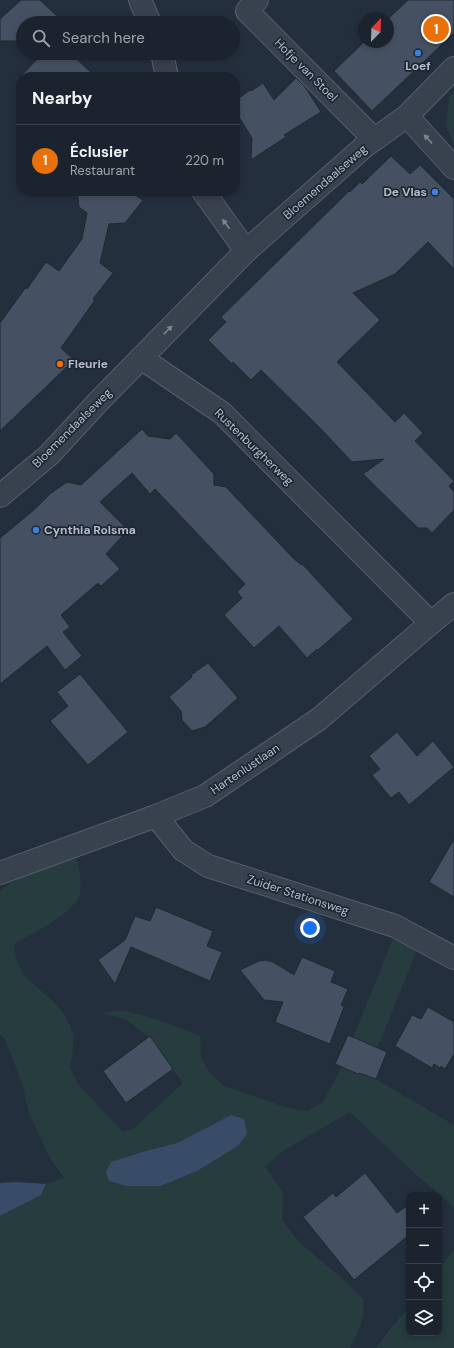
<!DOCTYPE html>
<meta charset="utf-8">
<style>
body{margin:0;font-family:"DM Sans",sans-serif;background:#242b36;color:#f1f3f6}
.controls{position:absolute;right:12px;bottom:12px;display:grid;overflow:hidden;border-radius:8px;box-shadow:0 2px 6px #0003}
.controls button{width:36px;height:36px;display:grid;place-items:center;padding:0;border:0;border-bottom:1px solid #39404a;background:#1b232e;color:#f1f3f6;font:20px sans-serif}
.compass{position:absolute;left:358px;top:12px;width:36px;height:36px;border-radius:50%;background:#1b232e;box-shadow:0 2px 6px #0003;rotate:23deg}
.you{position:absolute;left:310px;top:928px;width:14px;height:14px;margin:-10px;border:3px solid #fff;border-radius:50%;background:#1a73e8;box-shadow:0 0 0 6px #1a73e833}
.badge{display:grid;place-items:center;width:26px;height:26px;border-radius:50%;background:#b45309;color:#fff;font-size:13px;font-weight:700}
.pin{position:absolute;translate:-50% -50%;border:2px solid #fff;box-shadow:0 1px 4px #0006}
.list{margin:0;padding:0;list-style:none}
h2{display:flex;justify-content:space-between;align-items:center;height:52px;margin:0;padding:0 16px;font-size:17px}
h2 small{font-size:13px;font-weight:400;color:#a0a4aa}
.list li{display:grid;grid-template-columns:26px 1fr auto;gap:12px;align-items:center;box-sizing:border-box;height:72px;padding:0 16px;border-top:1px solid #39404a}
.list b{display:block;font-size:15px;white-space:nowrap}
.list p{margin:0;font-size:13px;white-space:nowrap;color:#a0a4aa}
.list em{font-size:13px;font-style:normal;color:#a0a4aa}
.icon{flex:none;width:22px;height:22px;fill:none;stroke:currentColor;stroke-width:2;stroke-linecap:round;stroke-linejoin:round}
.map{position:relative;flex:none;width:454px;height:1348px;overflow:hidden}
.search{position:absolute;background:#1b232e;box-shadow:0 2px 6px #0003;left:16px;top:16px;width:224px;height:44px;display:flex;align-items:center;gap:10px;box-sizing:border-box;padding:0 14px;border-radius:22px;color:#a0a4aa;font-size:15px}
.panel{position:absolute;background:#1b232e;box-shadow:0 2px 6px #0003;left:16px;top:72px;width:224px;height:124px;border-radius:16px}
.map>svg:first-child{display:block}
.green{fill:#263c3f;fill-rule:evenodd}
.water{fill:#394c67}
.building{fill:#455162;stroke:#1f2835}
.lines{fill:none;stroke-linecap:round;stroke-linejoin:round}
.minor-casing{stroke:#565f6c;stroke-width:24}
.minor{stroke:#38414e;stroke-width:22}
.oneway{fill:#7c8592}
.shop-dot{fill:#3f7fe0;stroke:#1d2633;stroke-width:1.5}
.food-dot{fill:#e8710a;stroke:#1d2633;stroke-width:1.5}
.labels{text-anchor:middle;stroke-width:3.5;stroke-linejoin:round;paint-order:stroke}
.poi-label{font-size:12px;font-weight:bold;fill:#b4bcc9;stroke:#1d2633;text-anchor:start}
.street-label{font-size:12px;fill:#b4bcc9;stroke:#1d2633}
</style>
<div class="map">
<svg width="454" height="1348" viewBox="0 0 454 1348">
<rect width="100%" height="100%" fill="#242f3e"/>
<!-- green -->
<g class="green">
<path d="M454 92V146L446 126 449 97Z"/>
<path d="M77 859C79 871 82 881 80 893 76 913 31 934 14 944L16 959 24 976 53 1001 66 1017 74 1035 72 1056 70 1068 79 1085 123 1132 134 1128 183 1083 144 1033 125 1019 100 1013C107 1012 115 1011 122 1011 148 1015 176 1026 200 1036L201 1057 210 1073 224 1086 285 1107 307 1111 322 1103 338 1075 393 939 417 950 367 1074 454 1125V1207L414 1173 350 1112 281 1152 265 1167 283 1192 282 1220 302 1245 341 1277 364 1300C364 1319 359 1331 350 1348H0V1216L41 1195 46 1184 64 1178 49 1157 29 1113 22 1083 5 1039 0 1034V890L10 884 51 863ZM231 1115 238 1146 197 1171 162 1186 124 1157 177 1143Z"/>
<path d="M454 1250V1348H376L391 1328 409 1307V1333H439V1269Z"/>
</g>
<!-- water -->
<g class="water">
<path d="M231 1115 244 1119 247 1134 238 1146 197 1171 161 1186H127L109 1181 106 1172 111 1162 142 1152 177 1143Z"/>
<path d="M16 1182 46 1184 41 1195 0 1216V1183Z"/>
</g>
<!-- building -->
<g class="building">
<path d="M21 0H40L59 18 53 23H23V41H0V19Z"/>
<path d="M408 0H454V33L372 111 334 71 364 42H388V19Z"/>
<path d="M43 53H70L96 77H20Z"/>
<path d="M296 78 305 87 321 112 284 135 286 137 251 160 252 138 235 111V101L250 90 251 91 263 83 274 100Z"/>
<path d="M391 156 410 174 420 165 454 199V269L428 242 395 274 353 293 380 320 337 362 395 422 404 413 423 433 415 441 454 481 449 486 454 492V510L432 533 427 528H418L363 474 384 459 352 462 321 429 261 370 251 380 233 362 232 364 208 340 226 322 221 317 349 191 350 192 360 182 362 184Z"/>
<path d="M77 191H128L143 200 125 223 109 224 100 263 113 273 93 299 95 300 61 348 74 360 0 431V323L26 287 27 289 46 262 59 271 82 239 87 213 79 207Z"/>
<path d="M142 429 148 436 170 439 176 433 214 474V485L226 487 294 559 299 563 304 566 353 619 318 650 317 649 307 658 279 626 254 648 224 615 242 598 237 592 245 584 155 489 150 494 132 473 100 502 128 530 106 554 120 569 101 586 98 583 61 615 70 627 63 632 82 656 65 670 47 646 0 684V538L35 509 50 494 67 482 81 485Z"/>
<path d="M208 663 238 698 205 727 192 731 182 720 181 711 169 697 192 677 191 675Z"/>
<path d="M80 674 128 732 88 765 50 721 68 706 57 692Z"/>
<path d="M397 732 417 756 433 741 454 767 409 805 399 792 391 798 372 775 380 769 369 756Z"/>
<path d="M454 839V897L429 882Z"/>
<path d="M156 907 213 931 207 946 222 952 210 981 131 947 115 984 98 960 125 940 135 916 150 921Z"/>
<path d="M302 957 335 971 331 982 348 989 341 1005 344 1007 330 1044 275 1022 283 1002 264 1000 240 970 259 961 265 960 273 962 294 975Z"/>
<path d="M428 1007 454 1022V1054L445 1069 441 1066 440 1068 434 1064 432 1068 395 1046 412 1015 421 1019Z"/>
<path d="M348 1035 387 1052 376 1079 359 1073 358 1074 335 1064Z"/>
<path d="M150 1036 173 1069 126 1103 103 1071Z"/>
<path d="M365 1173 397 1213 409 1204V1235L354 1280 303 1217 333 1193 336 1197Z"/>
</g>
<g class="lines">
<defs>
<g id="minor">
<path d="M140 0 150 23"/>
<path d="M257 0 247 11 374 139"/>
<path d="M162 53 167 77"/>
<path d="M454 68 407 116 454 168"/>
<path d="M246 251 365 146 407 116"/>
<path d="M141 358 222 413 431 623"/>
<path d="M0 496 49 455 98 402 246 251 203 191"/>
<path d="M156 816 183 850 208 866 395 926 454 958"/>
<path d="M0 873 156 816 205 796 319 719 431 623 454 604"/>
</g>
</defs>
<!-- minor casing -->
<use href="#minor" class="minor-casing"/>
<!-- minor -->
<use href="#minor" class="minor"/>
</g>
<!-- one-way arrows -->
<defs><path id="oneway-solid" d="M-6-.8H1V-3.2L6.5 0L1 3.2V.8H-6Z"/></defs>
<g class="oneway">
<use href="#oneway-solid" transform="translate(428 139) rotate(-133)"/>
<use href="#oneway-solid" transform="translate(226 224) rotate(-127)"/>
<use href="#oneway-solid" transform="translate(168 330) rotate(-45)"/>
</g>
<!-- markers -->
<g class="shop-dot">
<circle cx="418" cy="53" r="4"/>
<circle cx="435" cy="192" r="4"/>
<circle cx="36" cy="530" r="4"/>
</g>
<circle class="food-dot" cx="60" cy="364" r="4"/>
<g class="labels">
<!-- poi labels -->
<g class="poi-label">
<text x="418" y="70" text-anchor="middle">Loef</text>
<text x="427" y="196" text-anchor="end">De Vlas</text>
<text x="68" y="368">Fleurie</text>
<text x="44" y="534">Cynthia Rolsma</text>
</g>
<!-- street labels -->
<g class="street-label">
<text transform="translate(306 70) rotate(45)" y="4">Hofje van Stoel</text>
<text transform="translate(325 182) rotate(-41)" y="4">Bloemendaalseweg</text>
<text transform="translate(72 428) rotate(-45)" y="4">Bloemendaalseweg</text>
<text transform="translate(254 447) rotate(44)" y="4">Rustenburgherweg</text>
<text transform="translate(245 769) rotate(-34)" y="4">Hartenlustlaan</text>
<text transform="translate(298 895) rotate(18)" y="4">Zuider Stationsweg</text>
</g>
</g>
</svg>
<div class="controls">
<button>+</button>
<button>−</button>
<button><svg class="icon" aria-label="locate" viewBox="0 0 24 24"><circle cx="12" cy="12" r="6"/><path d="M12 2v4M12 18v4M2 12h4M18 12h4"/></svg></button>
<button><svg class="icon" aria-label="layers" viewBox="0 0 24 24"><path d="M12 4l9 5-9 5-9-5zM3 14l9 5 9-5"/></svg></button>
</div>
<svg class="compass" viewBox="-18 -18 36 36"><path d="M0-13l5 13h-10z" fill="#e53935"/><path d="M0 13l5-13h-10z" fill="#a0a4aa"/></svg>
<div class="you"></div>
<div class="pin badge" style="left:436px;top:29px;background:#e8710a">1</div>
<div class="search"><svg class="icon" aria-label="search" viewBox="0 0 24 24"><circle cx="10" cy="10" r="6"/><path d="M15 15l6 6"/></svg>Search here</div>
<section class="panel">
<h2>Nearby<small></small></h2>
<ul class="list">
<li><span class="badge" style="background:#e8710a">1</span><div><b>Éclusier</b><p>Restaurant</p></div><em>220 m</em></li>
</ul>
</section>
</div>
